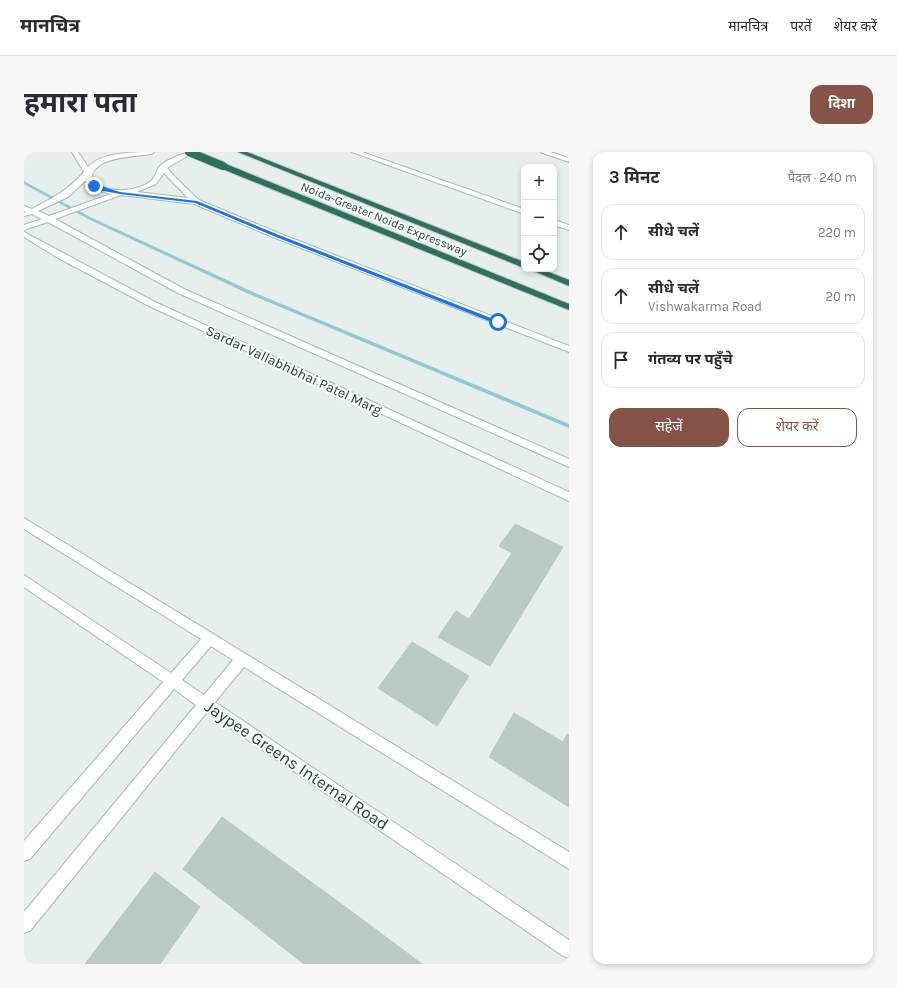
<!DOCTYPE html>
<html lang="hi">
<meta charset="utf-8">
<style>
body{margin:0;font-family:Karla,"Noto Sans Devanagari",sans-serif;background:#f7f7f7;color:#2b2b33}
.controls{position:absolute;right:12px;top:12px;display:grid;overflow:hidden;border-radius:8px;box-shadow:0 2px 6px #0003}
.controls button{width:36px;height:36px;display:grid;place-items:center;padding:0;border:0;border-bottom:1px solid #e1e1e2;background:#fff;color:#2b2b33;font:20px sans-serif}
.stop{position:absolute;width:12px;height:12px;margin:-9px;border:3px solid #1a73e8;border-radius:50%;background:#fff}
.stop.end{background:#1a73e8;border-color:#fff;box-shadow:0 1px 4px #0008}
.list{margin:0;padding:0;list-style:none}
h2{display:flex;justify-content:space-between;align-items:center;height:52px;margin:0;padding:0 16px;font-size:17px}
h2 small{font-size:13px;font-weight:400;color:#7c7c81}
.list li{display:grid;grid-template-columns:26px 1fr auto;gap:12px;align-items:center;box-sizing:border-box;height:56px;margin:0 8px 8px;padding:0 8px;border:1px solid #e1e1e2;border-radius:12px}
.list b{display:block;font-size:15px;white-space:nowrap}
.list p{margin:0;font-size:13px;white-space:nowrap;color:#7c7c81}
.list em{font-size:13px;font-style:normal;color:#7c7c81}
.actions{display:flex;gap:8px;padding:12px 16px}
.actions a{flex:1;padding:9px 0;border:1px solid #855347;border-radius:12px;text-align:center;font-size:14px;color:#855347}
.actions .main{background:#855347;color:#fff}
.icon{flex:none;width:22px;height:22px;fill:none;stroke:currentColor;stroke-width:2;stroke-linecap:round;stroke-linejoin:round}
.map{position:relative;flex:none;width:545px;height:812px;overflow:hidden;border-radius:12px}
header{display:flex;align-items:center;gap:24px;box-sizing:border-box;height:56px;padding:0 20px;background:#fff;border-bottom:1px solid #e1e1e2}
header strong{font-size:19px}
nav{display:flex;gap:22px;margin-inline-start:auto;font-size:14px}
.intro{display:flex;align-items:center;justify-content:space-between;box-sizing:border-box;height:96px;padding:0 24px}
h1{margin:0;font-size:28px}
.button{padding:10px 18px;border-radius:12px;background:#855347;color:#fff;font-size:14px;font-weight:700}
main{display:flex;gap:24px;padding:0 24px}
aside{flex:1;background:#fff;border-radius:12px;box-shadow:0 2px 6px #0003}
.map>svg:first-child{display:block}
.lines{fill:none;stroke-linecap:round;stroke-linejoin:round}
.stream{fill:#8ec9d4;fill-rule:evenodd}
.building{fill:#bbcac4;stroke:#b8c9c2}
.minor-casing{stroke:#a8b8b2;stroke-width:2}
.highway-casing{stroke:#c2cac8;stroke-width:2}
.minor{fill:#fff;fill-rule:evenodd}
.highway{fill:#2f6f62;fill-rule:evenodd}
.highway-bridge-casing{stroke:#c2cac8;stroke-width:10;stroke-linecap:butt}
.highway-bridge{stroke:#2f6f62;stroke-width:8}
.route{fill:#1a73e8}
.labels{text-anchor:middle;stroke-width:4;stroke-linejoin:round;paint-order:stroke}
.far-street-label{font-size:12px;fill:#24423a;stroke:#f7fbf9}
.street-label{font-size:14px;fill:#24423a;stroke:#f7fbf9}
.near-street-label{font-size:17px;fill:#24423a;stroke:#f7fbf9}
</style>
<header>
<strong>मानचित्र</strong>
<nav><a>मानचित्र</a><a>परतें</a><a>शेयर करें</a></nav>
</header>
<div class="intro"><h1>हमारा पता</h1><a class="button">दिशा</a></div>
<main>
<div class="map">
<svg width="545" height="812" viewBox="0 0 545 812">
<rect width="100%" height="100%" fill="#e6efeb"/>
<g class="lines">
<!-- stream -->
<path class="stream" d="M0 29 66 65 229 140 545 272V276L225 142 64 67 0 32Z"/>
</g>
<!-- building -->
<g class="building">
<path d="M491 372 539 395 466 514 414 485 432 459 445 467 488 401 475 394Z"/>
<path d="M388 490 445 524 413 574 354 536Z"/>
<path d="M490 561 539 590 543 582 545 583V655L465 605Z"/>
<path d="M198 665 327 759 296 812H280L159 717Z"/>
<path d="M131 720 176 755 136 812H61Z"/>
<path d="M327 759 398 812H296Z"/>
</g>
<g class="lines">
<defs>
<g id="minor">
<path d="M48 0H54L64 15C77 0 112 0 130 0L127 2C109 5 70 4 67 27 80 42 111 41 127 29 132 25 132 18 137 13 144 7 161 0 170 0L143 16 156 30 175 48 257 82 545 194V200L251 86 170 52 97 43 31 67 160 137 545 307V315L154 141 24 70 0 78V73L18 67 8 62 0 64V61L2 60 0 59V54L8 57C30 45 43 39 60 20ZM140 21 164 46 113 40 132 32ZM61 29 67 36 87 42 25 64 14 59 44 45Z"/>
<path d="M328 0H338L500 57V62Z"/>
<path d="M516 0H526L545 6V10Z"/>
<path d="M530 68 545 73V78L530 73Z"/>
<path d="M0 80 131 150 545 340V349L125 154 34 106 0 85Z"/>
<path d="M0 366 545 700V717L220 515 191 550 545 788V806L539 804 183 560 6 779 0 781V760L172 553 150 537 6 707 0 709V689L139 530 0 435V423L147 521 177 487 0 377ZM187 494 209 508 180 543 158 528Z"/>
</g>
<g id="highway">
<path d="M214 0H223L500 110V116Z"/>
<path d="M196 12H202L545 152V158L196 16Z"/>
<path d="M505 117H517L545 128V134Z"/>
</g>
</defs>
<!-- minor casing -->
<use href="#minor" class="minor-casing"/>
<!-- highway casing -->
<use href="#highway" class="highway-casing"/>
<!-- minor -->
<use href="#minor" class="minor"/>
<!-- highway -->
<use href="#highway" class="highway"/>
<defs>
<path id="highway-bridge" d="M165 0 199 14"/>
</defs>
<!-- highway-bridge casing -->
<use href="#highway-bridge" class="highway-bridge-casing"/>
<!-- highway-bridge -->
<use href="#highway-bridge" class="highway-bridge"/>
</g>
<!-- route -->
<path class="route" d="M70 32 96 40 173 49 255 83 477 170 473 172 252 85 171 51 96 42 79 39 68 34Z"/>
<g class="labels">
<!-- far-street labels -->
<g class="far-street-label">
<text transform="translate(360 67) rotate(22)" y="4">Noida-Greater Noida Expressway</text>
</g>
<!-- street labels -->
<g class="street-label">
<text transform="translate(270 218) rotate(25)" y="5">Sardar Vallabhbhai Patel Marg</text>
</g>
<!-- near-street labels -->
<g class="near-street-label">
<text transform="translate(273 613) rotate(34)" y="6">Jaypee Greens Internal Road</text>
</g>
</g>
</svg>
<div class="controls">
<button>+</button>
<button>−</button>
<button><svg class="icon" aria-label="locate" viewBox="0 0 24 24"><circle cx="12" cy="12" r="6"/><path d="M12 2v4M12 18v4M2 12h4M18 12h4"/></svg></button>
</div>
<div class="stop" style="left:474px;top:170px"></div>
<div class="stop end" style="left:70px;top:34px"></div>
</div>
<aside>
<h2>3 मिनट<small>पैदल · 240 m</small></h2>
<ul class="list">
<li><svg class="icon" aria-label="ahead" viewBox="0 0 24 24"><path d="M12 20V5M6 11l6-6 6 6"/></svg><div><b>सीधे चलें</b></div><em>220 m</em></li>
<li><svg class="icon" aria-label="ahead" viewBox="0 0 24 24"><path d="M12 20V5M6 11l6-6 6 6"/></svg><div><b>सीधे चलें</b><p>Vishwakarma Road</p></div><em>20 m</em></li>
<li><svg class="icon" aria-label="arrive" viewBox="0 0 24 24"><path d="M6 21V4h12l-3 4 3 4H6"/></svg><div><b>गंतव्य पर पहुँचे</b></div></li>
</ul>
<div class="actions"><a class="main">सहेजें</a><a>शेयर करें</a></div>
</aside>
</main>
